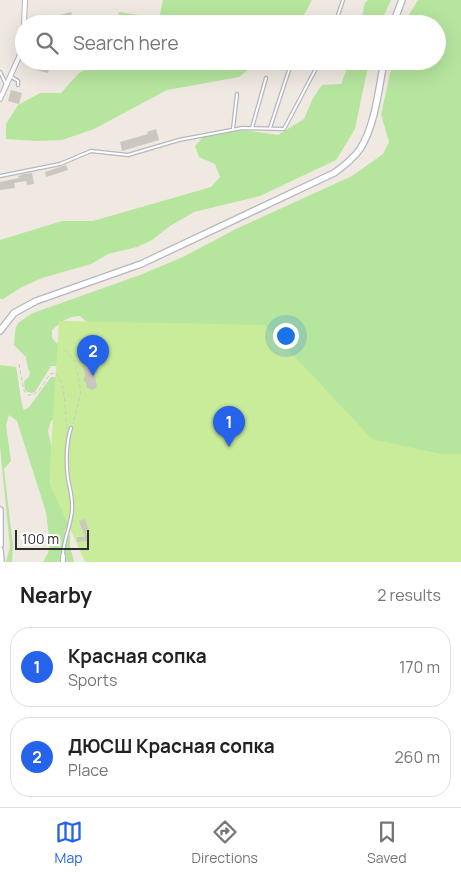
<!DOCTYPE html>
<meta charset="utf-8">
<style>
body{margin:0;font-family:Manrope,sans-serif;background:#f2f2f2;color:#222}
.scale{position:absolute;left:15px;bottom:12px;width:74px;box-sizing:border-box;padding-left:5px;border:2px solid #2e2e2e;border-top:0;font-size:14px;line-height:18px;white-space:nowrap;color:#2e2e2e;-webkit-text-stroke:4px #fff;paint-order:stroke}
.you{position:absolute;left:285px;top:335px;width:18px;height:18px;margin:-12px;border:4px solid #fff;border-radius:50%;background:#1a73e8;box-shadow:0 0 0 8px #1a73e833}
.badge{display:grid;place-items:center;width:32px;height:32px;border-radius:50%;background:#2563eb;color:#fff;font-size:16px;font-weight:700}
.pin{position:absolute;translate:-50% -41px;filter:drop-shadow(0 1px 2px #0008)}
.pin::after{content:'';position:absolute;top:26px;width:18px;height:15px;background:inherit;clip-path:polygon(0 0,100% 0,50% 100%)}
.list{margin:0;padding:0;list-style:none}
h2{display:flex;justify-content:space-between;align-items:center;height:65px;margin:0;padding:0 20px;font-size:21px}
h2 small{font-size:16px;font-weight:400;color:#767676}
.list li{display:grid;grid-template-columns:32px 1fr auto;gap:15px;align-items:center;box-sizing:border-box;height:80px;margin:0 10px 10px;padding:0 10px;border:1px solid #e0e0e0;border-radius:20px}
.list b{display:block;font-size:19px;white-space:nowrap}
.list p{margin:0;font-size:16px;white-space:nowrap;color:#767676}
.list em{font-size:16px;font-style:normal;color:#767676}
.icon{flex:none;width:28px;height:28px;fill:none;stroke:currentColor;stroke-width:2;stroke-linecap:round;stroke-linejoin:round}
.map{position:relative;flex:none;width:461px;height:562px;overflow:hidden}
.search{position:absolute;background:#fff;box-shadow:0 5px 20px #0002;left:15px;right:15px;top:15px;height:55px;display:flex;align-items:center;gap:12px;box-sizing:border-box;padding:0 18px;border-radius:28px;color:#767676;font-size:19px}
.sheet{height:245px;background:#fff}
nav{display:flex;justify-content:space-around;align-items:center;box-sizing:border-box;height:70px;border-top:1px solid #e0e0e0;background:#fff;font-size:14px;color:#767676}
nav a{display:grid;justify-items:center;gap:2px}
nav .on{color:#2563eb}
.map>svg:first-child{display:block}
.green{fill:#b6e59e}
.pitch{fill:#c9ec9a}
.building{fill:#cbc7bf}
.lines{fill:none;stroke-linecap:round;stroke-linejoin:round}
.lane-casing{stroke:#b4b7c1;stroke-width:4.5}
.street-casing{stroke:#b4b7c1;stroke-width:6}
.secondary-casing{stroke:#b4b7c1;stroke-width:8}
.path{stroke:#c9c9c9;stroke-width:1;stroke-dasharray:4 2.5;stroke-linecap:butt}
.lane{stroke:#fff;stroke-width:2}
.street{stroke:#fff;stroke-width:4}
.secondary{stroke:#fff;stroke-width:5.5}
</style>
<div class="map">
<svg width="461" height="562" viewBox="0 0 461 562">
<rect width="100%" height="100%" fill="#efe9e1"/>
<!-- green -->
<g class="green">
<path d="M163 0H312L299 24H116L119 12 159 18Z"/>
<path d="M368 0H391L380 24H360L365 3Z"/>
<path d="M418 0H461V477L89 324 80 316C69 316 61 322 52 330V338L59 346 57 366H51L35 392 31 393 25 391 24 381 29 377 30 372 28 369 26 357 14 345C17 323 12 326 33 313L140 275 183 257 238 228 352 176 383 154 389 142 381 114 393 61H437V24H403Z"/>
<path d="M96 61H259L239 77 167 90 94 129 62 140 36 141 6 139V124L18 105 40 93H61L79 73 92 67Z"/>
<path d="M350 61H369L355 129 336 160 260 196 194 212 170 226 152 240 137 247 108 254 91 264 42 278 22 287 3 299H0V240L62 221H93L211 187 220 177 215 164 199 157 195 146 203 137 243 130 278 135 304 119 313 98 322 85 341 84Z"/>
<path d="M0 365 16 367C18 376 21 405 24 410L29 407 51 377H56V419L51 421 48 431 69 523 64 532 70 535V546L74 562H43L48 553 50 545 46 512 17 421 9 415 6 425 11 461 4 469 13 545 12 562H6L10 547 0 447Z"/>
</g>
<!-- pitch -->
<path class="pitch" d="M59 321 265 325 372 439 441 454H461V562H85L49 482Z"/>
<!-- building -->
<g class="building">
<path d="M71 12 74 24H62L60 15Z"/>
<path d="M38 61H51L48 73 36 70Z"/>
<path d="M11 90 22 93 19 104 8 101Z"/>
<path d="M156 129 159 140 122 151 120 142 148 134 147 132Z"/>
<path d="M66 165 68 170 46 177 45 172Z"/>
<path d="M32 173 34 184 27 185 26 181 14 183 15 188 0 190V182L19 178 18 176 24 174Z"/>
<path d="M88 362 93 363 97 387 93 390 87 388 86 383 83 380 85 376 83 366Z"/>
<path d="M85 519 89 531H86L87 541 77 542V537H85L79 521Z"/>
</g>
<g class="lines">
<defs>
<g id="lane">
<path d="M335 24 343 0"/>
<path d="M0 72 6 84"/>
<path d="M10 76 18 81V85"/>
<path d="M252 128 266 78"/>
<path d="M270 128 292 61"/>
<path d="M233 129 237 94"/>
<path d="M0 176 60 164 91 151 128 155 179 140 242 128 284 129 320 61"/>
<path d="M63 556C63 540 71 526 72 510 73 499 70 489 68 479 66 464 66 442 71 428"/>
</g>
<g id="street">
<path d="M24 24 25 0"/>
<path d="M0 99 23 48 24 27"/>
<path d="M63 556V562"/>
</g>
<g id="secondary">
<path d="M393 24 402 0"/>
<path d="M0 331 14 313 36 301 141 264 334 173C344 166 353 159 360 149 375 126 379 88 384 61"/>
<path d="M0 510V545"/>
<path d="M0 550 1 562"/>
</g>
</defs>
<!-- lane casing -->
<use href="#lane" class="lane-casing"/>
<!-- street casing -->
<use href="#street" class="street-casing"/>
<!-- secondary casing -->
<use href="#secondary" class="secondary-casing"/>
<!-- path -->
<g class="path">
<path d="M65 350 75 361 81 392 73 424"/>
<path d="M19 364 24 391 28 395C39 396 44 382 50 374L55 373C67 381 64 413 67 428"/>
</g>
<!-- lane -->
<use href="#lane" class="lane"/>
<!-- street -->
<use href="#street" class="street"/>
<!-- secondary -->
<use href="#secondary" class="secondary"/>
</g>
</svg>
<div class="scale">100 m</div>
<div class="you"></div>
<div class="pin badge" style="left:229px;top:447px">1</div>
<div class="pin badge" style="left:93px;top:376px">2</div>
<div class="search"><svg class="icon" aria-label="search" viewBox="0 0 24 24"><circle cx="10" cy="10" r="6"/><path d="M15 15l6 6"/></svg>Search here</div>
</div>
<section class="sheet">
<h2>Nearby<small>2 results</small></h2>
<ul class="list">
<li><span class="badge">1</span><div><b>Красная сопка</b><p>Sports</p></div><em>170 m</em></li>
<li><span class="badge">2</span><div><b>ДЮСШ Красная сопка</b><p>Place</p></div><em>260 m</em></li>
</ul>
</section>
<nav>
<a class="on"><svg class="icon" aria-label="map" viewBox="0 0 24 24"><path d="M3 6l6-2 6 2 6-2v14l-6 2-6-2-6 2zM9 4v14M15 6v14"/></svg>Map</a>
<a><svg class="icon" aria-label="directions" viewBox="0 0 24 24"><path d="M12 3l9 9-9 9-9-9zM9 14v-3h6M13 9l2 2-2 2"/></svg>Directions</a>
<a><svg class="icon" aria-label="saved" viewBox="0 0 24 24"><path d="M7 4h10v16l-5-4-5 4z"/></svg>Saved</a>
</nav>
